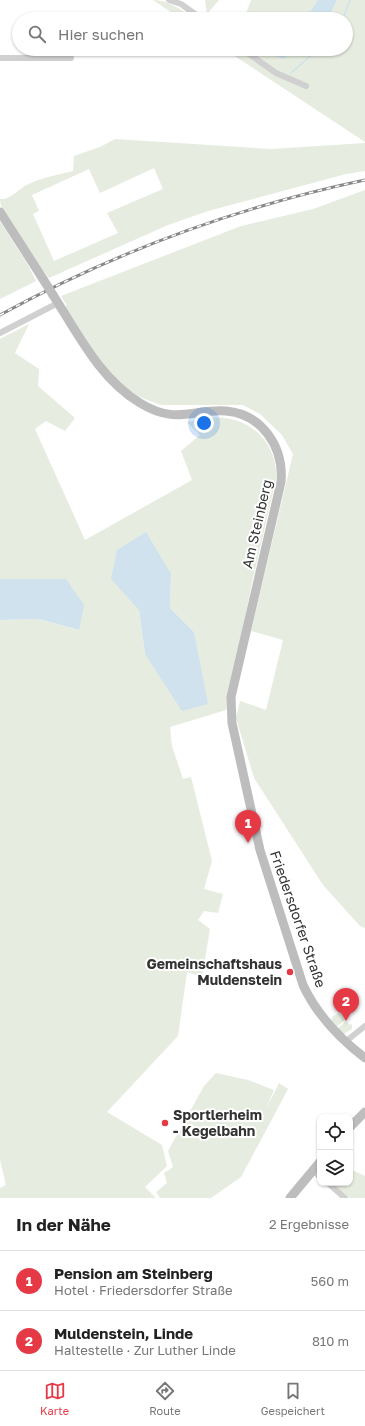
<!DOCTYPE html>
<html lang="de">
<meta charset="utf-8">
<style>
body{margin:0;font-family:"Golos Text",sans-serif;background:#f6f6f6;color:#222}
.controls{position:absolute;right:12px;bottom:12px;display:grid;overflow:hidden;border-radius:8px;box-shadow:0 1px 3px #0004}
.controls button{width:36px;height:36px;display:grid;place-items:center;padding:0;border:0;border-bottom:1px solid #e0e0e0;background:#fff;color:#222;font:20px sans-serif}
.you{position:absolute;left:204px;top:423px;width:14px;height:14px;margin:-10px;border:3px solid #fff;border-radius:50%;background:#1a73e8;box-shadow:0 0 0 6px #1a73e833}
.badge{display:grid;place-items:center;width:26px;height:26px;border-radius:50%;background:#e63946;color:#fff;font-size:13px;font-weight:700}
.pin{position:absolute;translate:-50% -33px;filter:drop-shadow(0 1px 2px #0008)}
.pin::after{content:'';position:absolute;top:21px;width:14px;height:12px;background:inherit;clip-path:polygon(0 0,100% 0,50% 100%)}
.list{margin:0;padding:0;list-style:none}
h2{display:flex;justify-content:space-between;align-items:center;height:52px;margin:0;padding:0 16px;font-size:17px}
h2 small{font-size:13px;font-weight:400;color:#767676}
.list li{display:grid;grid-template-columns:26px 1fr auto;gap:12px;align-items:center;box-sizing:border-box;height:60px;padding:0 16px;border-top:1px solid #e0e0e0}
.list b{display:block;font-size:15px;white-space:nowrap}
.list p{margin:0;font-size:13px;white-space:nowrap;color:#767676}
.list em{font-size:13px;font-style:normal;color:#767676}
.icon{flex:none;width:22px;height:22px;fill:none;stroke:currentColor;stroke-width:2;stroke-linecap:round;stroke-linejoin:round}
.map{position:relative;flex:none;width:365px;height:1198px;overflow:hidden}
.search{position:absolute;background:#fff;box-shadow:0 1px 3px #0004;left:12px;right:12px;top:12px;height:44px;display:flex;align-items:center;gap:10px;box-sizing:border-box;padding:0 14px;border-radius:22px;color:#767676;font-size:15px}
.sheet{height:172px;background:#fff}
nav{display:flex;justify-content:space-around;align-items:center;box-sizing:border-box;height:56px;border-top:1px solid #e0e0e0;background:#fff;font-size:11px;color:#767676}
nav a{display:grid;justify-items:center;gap:2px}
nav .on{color:#e63946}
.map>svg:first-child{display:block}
.green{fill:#e6ecdf;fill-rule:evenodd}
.water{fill:#cfe2ee}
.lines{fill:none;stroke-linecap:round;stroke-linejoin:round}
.stream{stroke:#cfe2ee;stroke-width:1.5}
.minor{stroke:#d0d0d0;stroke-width:6}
.secondary{stroke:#bdbdbd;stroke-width:9}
.rail-casing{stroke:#888;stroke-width:3}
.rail{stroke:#fff;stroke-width:1.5;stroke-dasharray:4.5;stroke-linecap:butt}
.secondary-bridge{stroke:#bdbdbd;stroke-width:9}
.poi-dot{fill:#e63946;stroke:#fff;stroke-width:1.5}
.labels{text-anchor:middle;stroke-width:4;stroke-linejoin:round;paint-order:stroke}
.street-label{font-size:14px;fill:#333;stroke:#fff}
.poi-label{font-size:14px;font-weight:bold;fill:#333;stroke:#fff;text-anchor:end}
</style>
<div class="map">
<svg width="365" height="1198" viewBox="0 0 365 1198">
<rect width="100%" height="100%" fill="#fff"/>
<!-- green -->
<g class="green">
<path d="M153 0C169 0 182 10 194 19H181Z"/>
<path d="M205 0H219L207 14Z"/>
<path d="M251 0H318L305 19H244Z"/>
<path d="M337 0H365V142L224 49H276L274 51 284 59 295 49H346V19H328Z"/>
<path d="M115 139 271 149 365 143V171L346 174 208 211 168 225 49 278C36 262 0 218 0 199 9 200 17 191 25 186 39 178 57 175 73 171L74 156 100 147ZM154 168 163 189 107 213 118 233 54 261 33 214 39 211 32 195 89 169 100 193Z"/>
<path d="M365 190V928L360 926 323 885 254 778 236 718 240 701 266 710 283 640 251 631 293 454 282 435 260 414 243 405H161L142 398 121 386 101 364 66 309V304L61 296 241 226 313 209Z"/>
<path d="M0 221 28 265 36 281 0 299Z"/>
<path d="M29 324 15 353 39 369 38 386 75 418 65 431 46 421 35 429 85 540 192 480 181 451 200 435 187 422C199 421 212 416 224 418 256 421 278 448 276 479L252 583 226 710 170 727 172 746 183 779 191 777 212 861 204 889 223 894 218 913 204 911 198 920 210 929 202 977 187 972 178 1036 107 1112 162 1145 167 1166 145 1187 156 1198H0V1188L6 1185 0 1160V620L39 619 78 630 66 579H0V339ZM171 574 170 608 194 632 197 650 145 654 139 610Z"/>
<path d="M340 1013 345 1020 335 1028 331 1021 333 1016Z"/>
<path d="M346 1021 350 1025 352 1024V1029L344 1034 336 1030Z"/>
<path d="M216 1073 248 1080 274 1090 266 1109 279 1083 288 1089 241 1177 211 1198H160L156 1192 167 1183 164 1173 173 1167 168 1151 204 1086Z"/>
<path d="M350 1169 365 1176V1198H350L332 1183H350Z"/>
</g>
<!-- water -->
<g class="water">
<path d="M318 0H337L328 19H305Z"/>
<path d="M276 49H295L284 59 275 56 274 51Z"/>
<path d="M146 532 171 574 170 608 194 632 208 704 182 711 145 654 139 610 111 579 117 550Z"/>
<path d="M0 579H66L84 605 79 630 39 619 0 620Z"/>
</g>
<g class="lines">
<!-- stream -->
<g class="stream">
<path d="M343 19 350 0"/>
<path d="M291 73 309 57 321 49"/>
</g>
<!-- minor -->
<g class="minor">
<path d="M169 0 181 4 202 19"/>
<path d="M242 49 276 73 306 86"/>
<path d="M0 58H71"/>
<path d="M0 333 58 303"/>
<path d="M345 1042 365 1026"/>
<path d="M313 1170 320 1177"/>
<path d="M328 1183 345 1198"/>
</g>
<!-- secondary -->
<g class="secondary">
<path d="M0 212 43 279"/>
<path d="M53 295C78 334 100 379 140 403 176 425 191 409 226 411 262 414 284 447 281 482L231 697 232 723 260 850 303 985C317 1015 339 1038 365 1058"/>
<path d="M350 1127 365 1112"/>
<path d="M290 1198 320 1162"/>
</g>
<defs>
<path id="rail" d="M0 315C115 252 237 207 365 180"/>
</defs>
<!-- rail casing -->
<use href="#rail" class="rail-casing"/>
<!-- rail -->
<use href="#rail" class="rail"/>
<!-- secondary-bridge -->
<path class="secondary-bridge" d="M43 279 53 295"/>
</g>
<!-- markers -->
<g class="poi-dot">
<circle cx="290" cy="972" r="4"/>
<circle cx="165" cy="1123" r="4"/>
</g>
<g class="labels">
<!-- street labels -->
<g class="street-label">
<text transform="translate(257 524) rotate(-77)" y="5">Am Steinberg</text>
<text transform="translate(298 919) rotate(71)" y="5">Friedersdorfer Straße</text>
</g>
<!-- poi labels -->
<g class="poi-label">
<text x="282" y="969">Gemeinschaftshaus<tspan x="282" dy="16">Muldenstein</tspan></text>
<text x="173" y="1120" text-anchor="start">Sportlerheim<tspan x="173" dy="16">- Kegelbahn</tspan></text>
</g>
</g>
</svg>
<div class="controls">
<button><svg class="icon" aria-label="locate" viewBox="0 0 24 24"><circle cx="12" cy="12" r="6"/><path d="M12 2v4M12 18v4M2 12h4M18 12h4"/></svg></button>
<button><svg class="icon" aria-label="layers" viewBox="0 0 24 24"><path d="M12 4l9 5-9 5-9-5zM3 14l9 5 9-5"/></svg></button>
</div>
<div class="you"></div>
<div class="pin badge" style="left:248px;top:843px">1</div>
<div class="pin badge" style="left:346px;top:1021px">2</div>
<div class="search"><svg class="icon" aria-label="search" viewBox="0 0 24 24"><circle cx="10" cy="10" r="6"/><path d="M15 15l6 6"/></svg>Hier suchen</div>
</div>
<section class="sheet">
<h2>In der Nähe<small>2 Ergebnisse</small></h2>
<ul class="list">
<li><span class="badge">1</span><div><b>Pension am Steinberg</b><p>Hotel · Friedersdorfer Straße</p></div><em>560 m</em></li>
<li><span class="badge">2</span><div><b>Muldenstein, Linde</b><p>Haltestelle · Zur Luther Linde</p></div><em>810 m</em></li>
</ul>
</section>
<nav>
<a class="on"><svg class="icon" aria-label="map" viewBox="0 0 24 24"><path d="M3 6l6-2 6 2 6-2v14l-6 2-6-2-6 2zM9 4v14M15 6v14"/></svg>Karte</a>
<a><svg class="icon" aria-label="directions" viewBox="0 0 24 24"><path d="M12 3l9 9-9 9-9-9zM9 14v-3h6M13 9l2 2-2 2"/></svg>Route</a>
<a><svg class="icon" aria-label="saved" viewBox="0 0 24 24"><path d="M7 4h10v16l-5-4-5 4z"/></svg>Gespeichert</a>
</nav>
